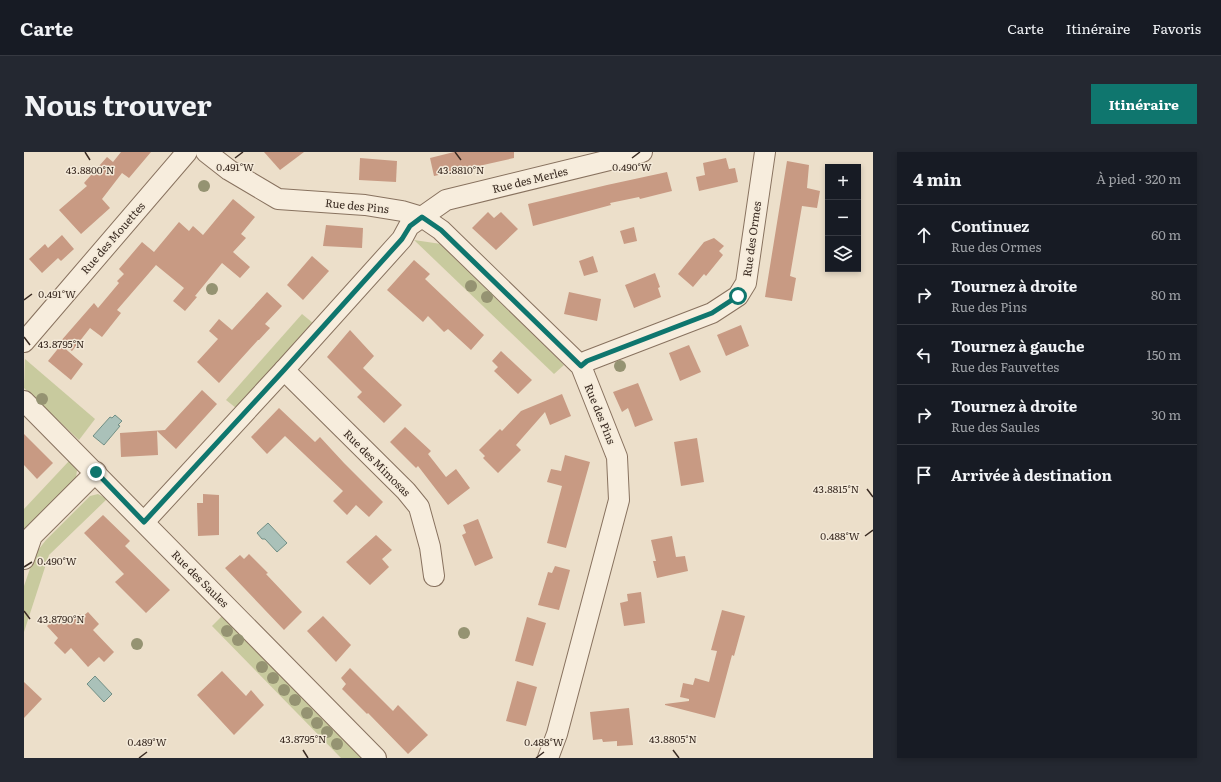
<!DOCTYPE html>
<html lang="fr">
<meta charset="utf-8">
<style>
body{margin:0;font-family:Literata,serif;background:#242831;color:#f1f3f6}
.controls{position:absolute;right:12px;top:12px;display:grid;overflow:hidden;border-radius:0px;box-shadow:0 2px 6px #0003}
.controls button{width:36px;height:36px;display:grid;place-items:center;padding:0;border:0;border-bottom:1px solid #363941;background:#171b24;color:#f1f3f6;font:20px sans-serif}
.stop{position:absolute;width:12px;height:12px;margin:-9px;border:3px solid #0f766e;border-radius:50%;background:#fff}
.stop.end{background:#0f766e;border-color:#fff;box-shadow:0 1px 4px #0008}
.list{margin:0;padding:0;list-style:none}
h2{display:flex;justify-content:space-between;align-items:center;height:52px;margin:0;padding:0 16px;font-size:17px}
h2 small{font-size:13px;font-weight:400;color:#9ea1a6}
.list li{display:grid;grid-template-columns:26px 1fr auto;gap:12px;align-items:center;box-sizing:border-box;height:60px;padding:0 16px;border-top:1px solid #363941}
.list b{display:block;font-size:15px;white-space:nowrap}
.list p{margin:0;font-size:13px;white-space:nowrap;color:#9ea1a6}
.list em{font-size:13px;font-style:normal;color:#9ea1a6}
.icon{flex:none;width:22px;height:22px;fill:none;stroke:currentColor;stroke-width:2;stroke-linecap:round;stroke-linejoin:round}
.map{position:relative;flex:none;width:849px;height:606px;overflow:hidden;border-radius:0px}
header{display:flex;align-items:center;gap:24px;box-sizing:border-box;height:56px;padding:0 20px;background:#171b24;border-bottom:1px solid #363941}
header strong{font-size:19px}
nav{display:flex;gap:22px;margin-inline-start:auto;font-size:14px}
.intro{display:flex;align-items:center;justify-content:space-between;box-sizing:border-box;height:96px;padding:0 24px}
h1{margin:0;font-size:28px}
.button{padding:10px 18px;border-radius:0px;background:#0f766e;color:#fff;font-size:14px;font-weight:700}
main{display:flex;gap:24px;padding:0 24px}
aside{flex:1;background:#171b24;border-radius:0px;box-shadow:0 2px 6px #0003}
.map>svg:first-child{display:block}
.green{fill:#c8ca9e}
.water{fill:#aac1b9;stroke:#718f85}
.building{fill:#c89a83}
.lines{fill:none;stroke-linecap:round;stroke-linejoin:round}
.minor-casing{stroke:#88725f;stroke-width:22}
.minor{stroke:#f7eddd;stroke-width:20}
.tree{fill:#959372}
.route{stroke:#0f766e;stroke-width:5}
.ticks{fill:none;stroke:#3a2b22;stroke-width:1.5}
.labels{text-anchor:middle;stroke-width:3;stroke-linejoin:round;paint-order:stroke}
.street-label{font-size:11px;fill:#3a2b22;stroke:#f4ead9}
.ticks-label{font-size:10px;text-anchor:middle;fill:#3a2b22;stroke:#f4ead9;stroke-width:3;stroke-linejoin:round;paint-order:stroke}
</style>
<header>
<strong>Carte</strong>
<nav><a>Carte</a><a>Itinéraire</a><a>Favoris</a></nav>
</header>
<div class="intro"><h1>Nous trouver</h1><a class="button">Itinéraire</a></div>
<main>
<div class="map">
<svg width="849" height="606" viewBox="0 0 849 606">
<rect width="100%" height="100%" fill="#ecdfca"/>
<!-- green -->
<g class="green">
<path d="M390 88 417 92 540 213 530 222Z"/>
<path d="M278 162 289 171 212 256 202 248Z"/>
<path d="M1 207 71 267 55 288 0 236Z"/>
<path d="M45 309 53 318 52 326 0 380V357Z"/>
<path d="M74 342 83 347 25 403 0 480V434L11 402 22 388 66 344Z"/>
<path d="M198 464 338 606H317L188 474Z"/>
</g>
<!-- water -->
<g class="water">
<path d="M91 263 98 269 94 273 96 274 80 293 69 284 86 265 88 266Z"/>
<path d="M244 371 263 391 253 400 241 387H238L233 381Z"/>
<path d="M71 524 88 542 80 550 63 532Z"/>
</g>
<!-- building -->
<g class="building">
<path d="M97 0H127L105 26 98 21 78 47 86 56 57 82 35 58 63 34 60 31 83 5 89 10Z"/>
<path d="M240 0H280L256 18Z"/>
<path d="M430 0H490V6L410 24 406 6Z"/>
<path d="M336 6 373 9 372 30 335 28Z"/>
<path d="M702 6 705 17 711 16 714 30 675 39 672 25 681 23 679 11Z"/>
<path d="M763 9 785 13 783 36 796 39 793 56 778 54 766 124 772 126 768 149 741 145Z"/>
<path d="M643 20 648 39 616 47 615 45 586 51 587 53 509 74 504 52 583 33Z"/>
<path d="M209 47 231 65 217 82 222 86 209 100 226 115 216 126 198 111 171 144 173 145 161 159 149 149 160 136 132 113 93 158 97 161 78 185 66 176 48 199 36 190 70 151 74 156 95 131 93 129 100 122 95 117 118 90 130 100 155 70 165 79 169 74 179 83Z"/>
<path d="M464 60 470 66 477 60 494 77 472 98 448 76Z"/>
<path d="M302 73 339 76 338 96 299 94Z"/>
<path d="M610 75 613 89 600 92 596 79Z"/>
<path d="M38 83 50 97 37 109 34 106 18 121 5 107 21 92 24 96Z"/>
<path d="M690 86 700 94 695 99 699 103 682 124 680 122 669 135 654 122 680 90Z"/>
<path d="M288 104 305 119 279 148 263 133Z"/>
<path d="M569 104 574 120 560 124 555 109Z"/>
<path d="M390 108 406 122 401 127 460 183 447 198 424 177 420 180 404 164 399 170 363 138Z"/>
<path d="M631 121 636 135 634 136 637 145 610 156 601 133Z"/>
<path d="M243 140 258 154 241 172 246 176 235 188H234L195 231 173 210 194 187 185 179 195 167 208 178Z"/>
<path d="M545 140 577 147 573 169 540 162Z"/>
<path d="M717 173 725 194 702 204 693 183Z"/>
<path d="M326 178 350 204 339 216 378 253 360 271 333 245 338 240 303 205Z"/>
<path d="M37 193 59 212 47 228 24 209Z"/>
<path d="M665 193 677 220 656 229 645 201Z"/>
<path d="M477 199 508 228 494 242 470 219 474 215 468 209Z"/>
<path d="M614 231 629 268 611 275 604 256 598 260 589 240Z"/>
<path d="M178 238 193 252 152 297 133 279 134 303 97 305 96 281 141 278Z"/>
<path d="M538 242 547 264 526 273 521 260 492 293 497 298 474 321 459 306 461 304 455 298 476 277 478 279 497 259Z"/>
<path d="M255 256 291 290 296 285 320 311 359 350 345 365 332 353 323 363 309 349 319 339 261 284 243 302 227 285Z"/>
<path d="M381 275 407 299 404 302 422 325 432 317 446 336 424 353 394 314 392 316 366 290Z"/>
<path d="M0 282 29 311 13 327 0 313Z"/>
<path d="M673 286 680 330 657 334 650 290Z"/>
<path d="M541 303 566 310 542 396 523 391 538 334 523 330 527 317 537 319Z"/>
<path d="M179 342 195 343V383L174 384 173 351H179Z"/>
<path d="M79 363 106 389 101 394 146 438 122 461 91 430 100 422 60 381Z"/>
<path d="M454 367 469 406 451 414 438 383 442 381 439 373Z"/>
<path d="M352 383 368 398 358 407 365 415 346 433 322 410Z"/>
<path d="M648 384 652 405 661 404 664 419 633 426 629 409H632L627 388Z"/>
<path d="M225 402 244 421 242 422 278 460 260 478 201 416 216 403 220 407Z"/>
<path d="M531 414 546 418 535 458 514 453 524 420 528 421Z"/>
<path d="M617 440 621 471 600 474 596 451 604 449 603 442Z"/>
<path d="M698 458 721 464 710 504 708 503 691 566 641 553V552L665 549V547L656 545 659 531 669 533 671 526 685 530 693 499 687 498Z"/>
<path d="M64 460 75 472 69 478 90 500 80 510 75 505 64 515 47 496 41 502 30 491 34 486 23 474 36 462 45 472 56 462 58 465Z"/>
<path d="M299 464 327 493 312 510 283 479Z"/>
<path d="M503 465 522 471 509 514 491 509Z"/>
<path d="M326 516 369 559 374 553 404 583 384 602 344 561 343 562 318 537 322 532 317 526Z"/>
<path d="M198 519 222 544 227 538 240 553 210 583 173 543Z"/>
<path d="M493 529 513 535 502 574 482 569Z"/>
<path d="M0 530 18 547 0 566Z"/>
<path d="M605 556 609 593 593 594V589L579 590 578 587 569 588 566 560Z"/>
</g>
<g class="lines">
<defs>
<g id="minor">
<path d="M182 0 205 18 254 47 341 53 378 59 398 65 417 78 557 214 593 305 595 348 533 582 524 606"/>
<path d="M0 190 163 0"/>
<path d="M557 214 563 209 688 161 714 144 722 131 741 0"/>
<path d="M260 218 382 339 395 355 406 395 410 424"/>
<path d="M0 249 352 606"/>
<path d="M120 370 260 218 378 87 385 74 422 48 618 0"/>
<path d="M0 407 8 384 72 320"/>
</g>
</defs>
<!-- minor casing -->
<use href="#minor" class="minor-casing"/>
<!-- minor -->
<use href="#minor" class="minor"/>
</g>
<!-- trees -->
<g class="tree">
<circle cx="180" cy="34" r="6"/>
<circle cx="447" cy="134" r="6"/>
<circle cx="188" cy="137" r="6"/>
<circle cx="463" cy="145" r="6"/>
<circle cx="596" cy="214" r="6"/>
<circle cx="18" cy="247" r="6"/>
<circle cx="203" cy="479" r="6"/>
<circle cx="440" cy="481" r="6"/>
<circle cx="214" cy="488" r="6"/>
<circle cx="113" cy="492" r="6"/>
<circle cx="238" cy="515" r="6"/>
<circle cx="249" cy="526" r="6"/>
<circle cx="260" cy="538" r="6"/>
<circle cx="271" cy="548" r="6"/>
<circle cx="283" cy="561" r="6"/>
<circle cx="293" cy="571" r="6"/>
<circle cx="303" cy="580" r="6"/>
<circle cx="313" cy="592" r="6"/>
</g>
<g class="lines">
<!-- route -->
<path class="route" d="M72 320 120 370 260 218 378 87 386 74 398 65 417 78 557 214 563 209 688 161 714 144"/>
</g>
<!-- ticks -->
<path class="ticks" d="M61 0 66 8M431 0 437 8M211 6 219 0M608 6 616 0M0 148 8 142M0 185 6 193M843 337 849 345M841 384 849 378M0 415 8 410M0 459 6 467M279 598 284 606M649 598 655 606M115 606 123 600M512 606 520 600"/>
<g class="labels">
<!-- street labels -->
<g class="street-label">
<text transform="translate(506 28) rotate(-14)" y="4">Rue des Merles</text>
<text transform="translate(333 54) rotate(6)" y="4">Rue des Pins</text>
<text transform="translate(89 86) rotate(-49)" y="4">Rue des Mouettes</text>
<text transform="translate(728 87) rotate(-82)" y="4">Rue des Ormes</text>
<text transform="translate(576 262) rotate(68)" y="4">Rue des Pins</text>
<text transform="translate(353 311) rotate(45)" y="4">Rue des Mimosas</text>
<text transform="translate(176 427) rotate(45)" y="4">Rue des Saules</text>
</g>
</g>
<g class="ticks-label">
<text x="211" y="19">0.491°W</text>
<text x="608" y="19">0.490°W</text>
<text x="66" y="22">43.8800°N</text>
<text x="437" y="22">43.8810°N</text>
<text x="33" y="146">0.491°W</text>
<text x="37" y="196">43.8795°N</text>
<text x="812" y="341">43.8815°N</text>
<text x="816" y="388">0.488°W</text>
<text x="33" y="413">0.490°W</text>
<text x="37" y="471">43.8790°N</text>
<text x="279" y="591">43.8795°N</text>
<text x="649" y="591">43.8805°N</text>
<text x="123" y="594">0.489°W</text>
<text x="520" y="594">0.488°W</text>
</g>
</svg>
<div class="controls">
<button>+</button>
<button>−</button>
<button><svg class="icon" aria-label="layers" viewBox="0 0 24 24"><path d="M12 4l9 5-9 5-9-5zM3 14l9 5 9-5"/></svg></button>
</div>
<div class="stop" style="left:714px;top:144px"></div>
<div class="stop end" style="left:72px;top:320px"></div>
</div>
<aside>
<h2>4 min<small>À pied · 320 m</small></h2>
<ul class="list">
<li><svg class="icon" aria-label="ahead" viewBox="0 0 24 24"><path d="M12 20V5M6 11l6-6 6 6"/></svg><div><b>Continuez</b><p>Rue des Ormes</p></div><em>60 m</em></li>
<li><svg class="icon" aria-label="right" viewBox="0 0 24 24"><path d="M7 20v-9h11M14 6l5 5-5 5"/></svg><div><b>Tournez à droite</b><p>Rue des Pins</p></div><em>80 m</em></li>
<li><svg class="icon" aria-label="left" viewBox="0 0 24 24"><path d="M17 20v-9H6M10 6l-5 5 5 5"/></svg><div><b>Tournez à gauche</b><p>Rue des Fauvettes</p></div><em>150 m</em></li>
<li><svg class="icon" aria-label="right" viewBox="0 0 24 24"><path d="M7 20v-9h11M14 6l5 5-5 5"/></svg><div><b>Tournez à droite</b><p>Rue des Saules</p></div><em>30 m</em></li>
<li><svg class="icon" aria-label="arrive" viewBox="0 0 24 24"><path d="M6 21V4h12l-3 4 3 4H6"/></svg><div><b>Arrivée à destination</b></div></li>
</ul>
</aside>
</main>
